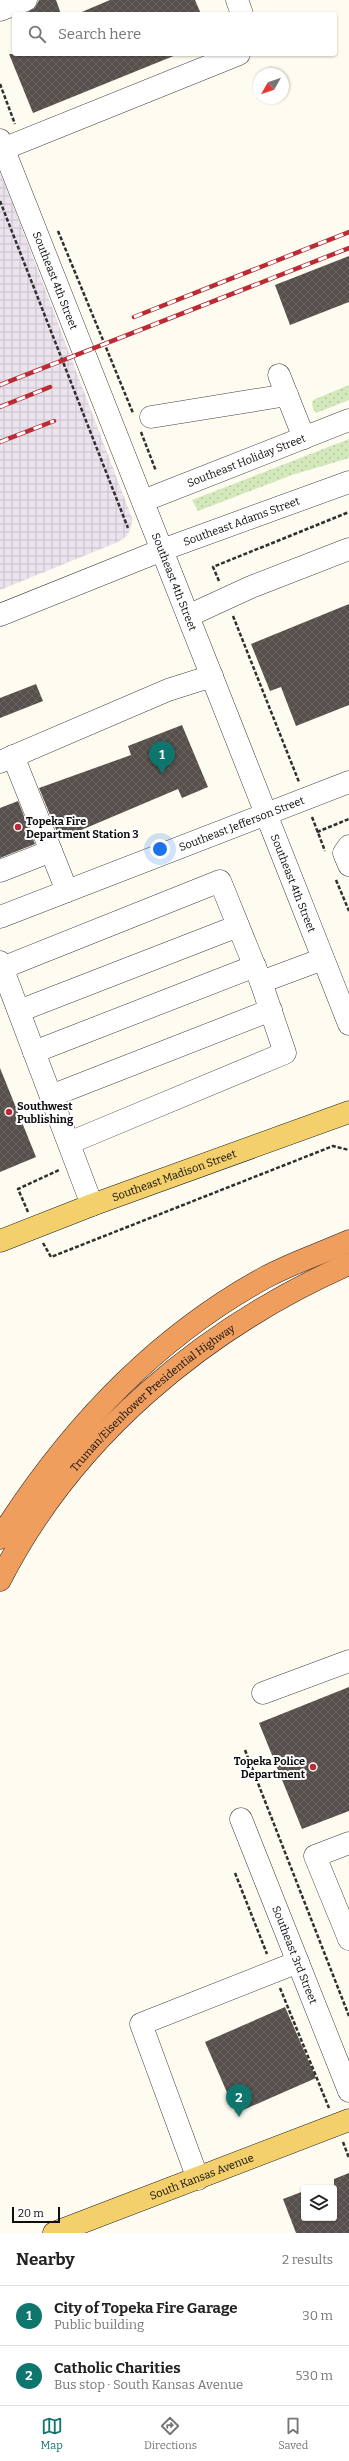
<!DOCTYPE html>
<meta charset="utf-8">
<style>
body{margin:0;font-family:Bitter,serif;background:#f2f2f2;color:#222}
.controls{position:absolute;right:12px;bottom:12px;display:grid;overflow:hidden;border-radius:4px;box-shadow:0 1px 3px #0004}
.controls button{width:36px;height:36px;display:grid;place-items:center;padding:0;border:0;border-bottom:1px solid #e0e0e0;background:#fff;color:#222;font:20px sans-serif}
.compass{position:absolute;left:253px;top:68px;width:36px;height:36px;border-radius:50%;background:#fff;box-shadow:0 1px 3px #0004;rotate:230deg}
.scale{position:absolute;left:12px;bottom:10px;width:48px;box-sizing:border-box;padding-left:4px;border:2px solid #0e0e0e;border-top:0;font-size:11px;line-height:14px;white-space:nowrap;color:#0e0e0e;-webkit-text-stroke:3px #fff;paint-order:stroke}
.you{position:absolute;left:160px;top:849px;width:14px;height:14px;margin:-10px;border:3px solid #fff;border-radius:50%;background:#1a73e8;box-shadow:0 0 0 6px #1a73e833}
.badge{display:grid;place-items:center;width:26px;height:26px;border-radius:50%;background:#0f766e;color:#fff;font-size:13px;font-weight:700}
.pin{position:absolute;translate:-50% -33px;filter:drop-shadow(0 1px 2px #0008)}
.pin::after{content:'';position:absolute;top:21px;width:14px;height:12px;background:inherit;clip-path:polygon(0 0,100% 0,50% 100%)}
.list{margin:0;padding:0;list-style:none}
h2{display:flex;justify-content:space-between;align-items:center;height:52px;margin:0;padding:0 16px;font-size:17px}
h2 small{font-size:13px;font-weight:400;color:#767676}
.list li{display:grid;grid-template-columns:26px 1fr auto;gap:12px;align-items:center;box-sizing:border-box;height:60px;padding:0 16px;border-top:1px solid #e0e0e0}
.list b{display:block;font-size:15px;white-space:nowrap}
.list p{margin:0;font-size:13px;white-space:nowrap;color:#767676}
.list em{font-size:13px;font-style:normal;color:#767676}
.icon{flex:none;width:22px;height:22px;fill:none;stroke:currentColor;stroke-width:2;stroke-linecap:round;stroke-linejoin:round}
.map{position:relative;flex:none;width:349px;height:2233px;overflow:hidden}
.search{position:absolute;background:#fff;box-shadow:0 1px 3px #0004;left:12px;right:12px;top:12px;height:44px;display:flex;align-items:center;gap:10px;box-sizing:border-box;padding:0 14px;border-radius:4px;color:#767676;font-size:15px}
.sheet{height:172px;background:#fff}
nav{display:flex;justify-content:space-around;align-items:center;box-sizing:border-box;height:56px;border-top:1px solid #e0e0e0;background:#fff;font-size:11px;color:#767676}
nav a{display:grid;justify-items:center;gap:2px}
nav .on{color:#0f766e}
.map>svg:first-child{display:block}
.industrial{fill:url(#industrial-grid)}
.grass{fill:url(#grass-dots)}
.building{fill:url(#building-cross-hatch)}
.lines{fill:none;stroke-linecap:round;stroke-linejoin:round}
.minor-casing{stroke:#414141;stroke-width:23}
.major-casing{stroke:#1f1f1f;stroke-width:23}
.highway-casing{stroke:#1f1f1f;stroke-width:23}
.path{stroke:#303030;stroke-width:2.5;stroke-dasharray:4 2;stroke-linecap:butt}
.minor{stroke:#fff;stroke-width:22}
.major{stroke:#f3d06b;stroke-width:22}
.highway{stroke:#ef9e5e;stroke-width:22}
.rail-casing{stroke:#ba2b34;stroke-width:4.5}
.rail{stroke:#fff;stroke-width:3;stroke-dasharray:9;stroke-linecap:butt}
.poi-dot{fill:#ba2b34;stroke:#fff;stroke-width:1.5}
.labels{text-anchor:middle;stroke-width:4;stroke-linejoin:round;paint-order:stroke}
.street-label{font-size:11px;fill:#0e0e0e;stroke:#fff}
.poi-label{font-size:11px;font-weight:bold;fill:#0e0e0e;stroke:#fff;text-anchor:start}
</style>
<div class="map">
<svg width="349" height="2233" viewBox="0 0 349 2233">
<defs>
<pattern id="industrial-grid" width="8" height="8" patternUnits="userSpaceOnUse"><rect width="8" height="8" fill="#ebe3ed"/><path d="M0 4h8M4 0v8" fill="none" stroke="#c8c2ca"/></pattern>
<pattern id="grass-dots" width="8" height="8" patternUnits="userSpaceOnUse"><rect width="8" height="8" fill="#d3e8bb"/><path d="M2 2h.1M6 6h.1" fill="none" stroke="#b4c6a0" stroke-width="1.8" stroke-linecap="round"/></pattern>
<pattern id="building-cross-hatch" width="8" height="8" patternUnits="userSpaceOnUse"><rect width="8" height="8" fill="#574f4b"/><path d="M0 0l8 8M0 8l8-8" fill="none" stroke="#6a6461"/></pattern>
</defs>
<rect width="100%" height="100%" fill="#fefbf0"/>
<!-- industrial -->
<path class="industrial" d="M0 171 132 518 131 528 127 536 118 542 0 590Z"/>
<!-- grass -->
<g class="grass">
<path d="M349 385V400L316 413C313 410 311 404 313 400Z"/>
<path d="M349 439V458L292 475 198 511 192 500Z"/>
</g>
<!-- building -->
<g class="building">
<path d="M39 0H56L61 14H24L35 8Z"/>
<path d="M110 0H195L201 14H77Z"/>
<path d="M9 54H176V55L33 113Z"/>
<path d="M349 256V302L290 325 275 285Z"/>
<path d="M349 604V705L296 726 281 687 270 691 251 644Z"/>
<path d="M36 684 43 701 0 718V698Z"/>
<path d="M182 725 208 787 182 798 178 789 60 839 39 788 131 755 128 746Z"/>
<path d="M18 801 35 844 0 858V808Z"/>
<path d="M0 1068 36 1157 0 1172Z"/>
<path d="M349 1687V1811L302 1829 259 1723Z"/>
<path d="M285 2007 316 2078 236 2113 205 2042Z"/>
<path d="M349 2173V2233H296L283 2199 304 2191V2218H334V2179Z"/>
</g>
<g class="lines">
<defs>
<g id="minor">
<path d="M237 0 242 14"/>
<path d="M0 10 26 0"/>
<path id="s1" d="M0 140 349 1024"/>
<path d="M3 149 239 54"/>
<path d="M279 375 304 438"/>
<path d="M151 417 287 395"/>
<path id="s2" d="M143 501 349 420"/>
<path id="s3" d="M0 615 162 550 349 482"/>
<path d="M188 616 251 587 349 549"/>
<path d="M13 756 67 891"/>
<path d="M0 762 168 690 212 676"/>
<path d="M349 846 344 853 349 865"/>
<path d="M0 871 51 851"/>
<path id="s4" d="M0 917 349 782"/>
<path d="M0 962 92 1205"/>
<path d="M2 968 220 881 261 982"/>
<path d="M19 1011 238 926"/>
<path d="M34 1052 255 966"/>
<path d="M51 1096 271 1010"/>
<path d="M69 1143 285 1053 261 982 323 959"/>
<path d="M263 1693 349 1661"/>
<path id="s5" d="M241 1819 349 2091"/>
<path d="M349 1843 315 1856 349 1939"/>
<path d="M198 2179 141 2024 298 1962"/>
</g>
<g id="major">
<path id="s6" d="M0 1241 92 1205 349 1112"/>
<path id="s7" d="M54 2233 349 2120"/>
</g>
<g id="highway">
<path d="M0 1538C67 1432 154 1338 266 1277 292 1263 322 1253 349 1241"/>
<path id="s8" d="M0 1580C73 1437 204 1328 349 1264"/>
</g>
</defs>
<!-- minor casing -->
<use href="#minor" class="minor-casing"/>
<!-- major casing -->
<use href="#major" class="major-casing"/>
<!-- highway casing -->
<use href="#highway" class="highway-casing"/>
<!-- path -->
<g class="path">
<path d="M0 84 15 124"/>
<path d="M0 201 128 528"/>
<path d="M58 231 133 413"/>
<path d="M141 432 156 471"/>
<path d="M219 581 213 567 349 512"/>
<path d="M233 616 299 782"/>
<path d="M312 817 325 851"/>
<path d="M317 832 349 819"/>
<path d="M336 880 349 911"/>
<path d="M28 1212 18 1189 59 1170"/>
<path d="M43 1243 51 1257 333 1146 349 1150"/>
<path d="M245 1750 349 2016"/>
<path d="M235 1873 267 1954"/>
<path d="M280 1988 329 2108"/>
<path d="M343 2142 349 2158"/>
</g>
<!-- minor -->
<use href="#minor" class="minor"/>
<!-- major -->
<use href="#major" class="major"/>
<!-- highway -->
<use href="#highway" class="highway"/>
<defs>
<g id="rail">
<path d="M134 317 349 232"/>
<path d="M0 385 349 248"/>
<path d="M0 407 50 387"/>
<path d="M0 442 54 421"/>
</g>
</defs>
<!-- rail casing -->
<use href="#rail" class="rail-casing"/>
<!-- rail -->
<use href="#rail" class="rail"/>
</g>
<!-- markers -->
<g class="poi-dot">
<circle cx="18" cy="827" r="4"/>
<circle cx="9" cy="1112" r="4"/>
<circle cx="313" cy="1767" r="4"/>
</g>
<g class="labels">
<!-- street labels -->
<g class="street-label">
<text dy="4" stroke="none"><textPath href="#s1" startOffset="151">Southeast 4th Street</textPath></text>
<text dy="4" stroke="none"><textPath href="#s2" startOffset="111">Southeast Holiday Street</textPath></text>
<text dy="4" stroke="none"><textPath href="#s3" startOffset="259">Southeast Adams Street</textPath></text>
<text dy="4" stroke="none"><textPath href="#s1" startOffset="475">Southeast 4th Street</textPath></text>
<text dy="4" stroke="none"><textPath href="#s4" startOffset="259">Southeast Jefferson Street</textPath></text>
<text dy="4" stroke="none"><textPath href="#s1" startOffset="799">Southeast 4th Street</textPath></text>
<text dy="4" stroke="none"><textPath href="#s6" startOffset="186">Southeast Madison Street</textPath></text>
<text dy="4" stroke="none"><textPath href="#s8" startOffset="240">Truman/Eisenhower Presidential Highway</textPath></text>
<text dy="4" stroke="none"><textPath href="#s5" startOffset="146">Southeast 3rd Street</textPath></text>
<text dy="4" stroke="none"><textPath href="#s7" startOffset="158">South Kansas Avenue</textPath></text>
</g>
<!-- poi labels -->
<g class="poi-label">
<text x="26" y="825">Topeka Fire<tspan x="26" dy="13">Department Station 3</tspan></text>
<text x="17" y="1110">Southwest<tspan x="17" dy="13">Publishing</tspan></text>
<text x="305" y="1765" text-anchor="end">Topeka Police<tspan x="305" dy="13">Department</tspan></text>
</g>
</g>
</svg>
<div class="controls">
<button><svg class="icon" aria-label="layers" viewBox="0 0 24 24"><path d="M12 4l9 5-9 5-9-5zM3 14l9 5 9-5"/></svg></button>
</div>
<svg class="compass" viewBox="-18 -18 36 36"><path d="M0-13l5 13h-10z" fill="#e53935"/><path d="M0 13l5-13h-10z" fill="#767676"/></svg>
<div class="scale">20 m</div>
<div class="you"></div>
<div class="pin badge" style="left:162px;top:774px">1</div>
<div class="pin badge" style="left:239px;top:2117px">2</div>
<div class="search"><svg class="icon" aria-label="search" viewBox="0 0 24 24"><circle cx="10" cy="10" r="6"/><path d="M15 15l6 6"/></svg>Search here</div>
</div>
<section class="sheet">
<h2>Nearby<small>2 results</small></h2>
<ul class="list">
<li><span class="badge">1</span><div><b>City of Topeka Fire Garage</b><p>Public building</p></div><em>30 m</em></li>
<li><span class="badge">2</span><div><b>Catholic Charities</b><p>Bus stop · South Kansas Avenue</p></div><em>530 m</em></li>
</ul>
</section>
<nav>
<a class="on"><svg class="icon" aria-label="map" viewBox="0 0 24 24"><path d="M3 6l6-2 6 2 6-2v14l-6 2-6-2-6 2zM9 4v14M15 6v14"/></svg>Map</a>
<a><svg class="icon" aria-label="directions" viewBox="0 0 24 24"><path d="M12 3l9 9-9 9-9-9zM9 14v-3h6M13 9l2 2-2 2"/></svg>Directions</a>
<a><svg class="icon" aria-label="saved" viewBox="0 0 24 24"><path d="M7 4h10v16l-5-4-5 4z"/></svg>Saved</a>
</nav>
